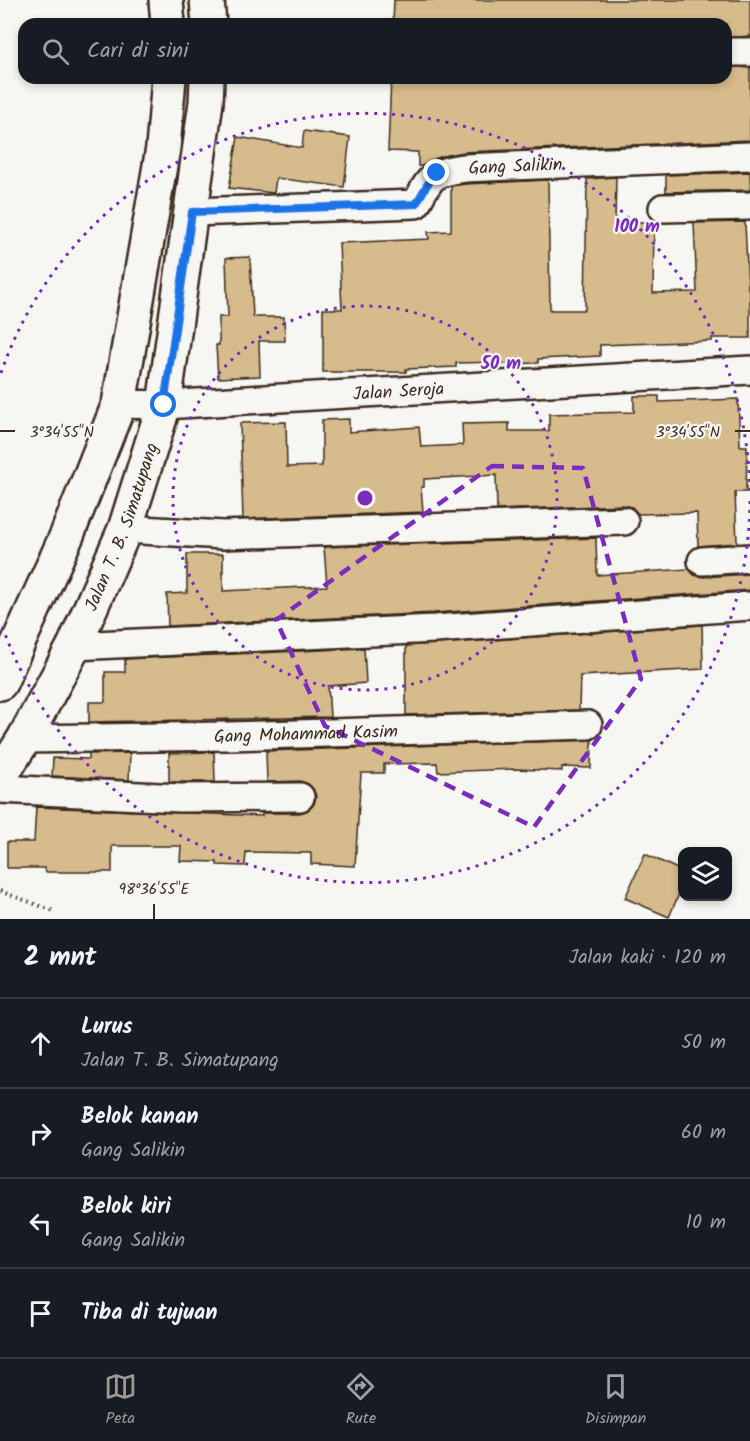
<!DOCTYPE html>
<html lang="id">
<meta charset="utf-8">
<style>
body{margin:0;font-family:Kalam,sans-serif;background:#20242c;color:#f1f3f6}
.controls{position:absolute;right:18px;bottom:18px;display:grid;overflow:hidden;border-radius:12px;box-shadow:0 3px 9px #0003}
.controls button{width:54px;height:54px;display:grid;place-items:center;padding:0;border:0;border-bottom:2px solid #363941;background:#171b24;color:#f1f3f6;font:30px sans-serif}
.stop{position:absolute;width:18px;height:18px;margin:-14px;border:4px solid #1a73e8;border-radius:50%;background:#fff}
.stop.end{background:#1a73e8;border-color:#fff;box-shadow:0 2px 6px #0008}
.list{margin:0;padding:0;list-style:none}
h2{display:flex;justify-content:space-between;align-items:center;height:78px;margin:0;padding:0 24px;font-size:26px}
h2 small{font-size:20px;font-weight:400;color:#9ea1a6}
.list li{display:grid;grid-template-columns:39px 1fr auto;gap:18px;align-items:center;box-sizing:border-box;height:90px;padding:0 24px;border-top:2px solid #363941}
.list b{display:block;font-size:22px;white-space:nowrap}
.list p{margin:0;font-size:20px;white-space:nowrap;color:#9ea1a6}
.list em{font-size:20px;font-style:normal;color:#9ea1a6}
.icon{flex:none;width:33px;height:33px;fill:none;stroke:currentColor;stroke-width:2;stroke-linecap:round;stroke-linejoin:round}
.map{position:relative;flex:none;width:750px;height:919px;overflow:hidden}
.search{position:absolute;background:#171b24;box-shadow:0 3px 9px #0003;left:18px;right:18px;top:18px;height:66px;display:flex;align-items:center;gap:15px;box-sizing:border-box;padding:0 21px;border-radius:18px;color:#9ea1a6;font-size:22px}
.sheet{height:438px;background:#171b24}
nav{display:flex;justify-content:space-around;align-items:center;box-sizing:border-box;height:84px;border-top:2px solid #363941;background:#171b24;font-size:16px;color:#9ea1a6}
nav a{display:grid;justify-items:center;gap:3px}
nav .on{color:#9f9995}
.map>svg:first-child{display:block}
.building{fill:#d6bc8c;stroke:#3b2a1e;stroke-width:1.5}
.lines{fill:none;stroke-linecap:round;stroke-linejoin:round}
.street-casing{stroke:#3b2a1e;stroke-width:32}
.primary-casing{stroke:#3b2a1e;stroke-width:38}
.path{stroke:#3b2a1e;stroke-width:4;stroke-dasharray:1.5 4.5;stroke-linecap:butt}
.street{stroke:#f6f6f2;stroke-width:27}
.primary{stroke:#f6f6f2;stroke-width:33}
.route{stroke:#1a73e8;stroke-width:8}
.marked{fill:none;stroke:#7b2cbf;stroke-width:4.5;stroke-dasharray:12 8;stroke-linejoin:round}
.ticks{fill:none;stroke:#3b2a1e;stroke-width:2}
.ring{fill:none;stroke:#7b2cbf;stroke-width:3;stroke-dasharray:3 6}
.labels{text-anchor:middle;stroke-width:4.5;stroke-linejoin:round;paint-order:stroke}
.street-label{font-size:18px;fill:#3b2a1e;stroke:#f6f6f2}
.ticks-label{font-size:15px;text-anchor:middle;fill:#3b2a1e;stroke:#f6f6f2;stroke-width:4.5;stroke-linejoin:round;paint-order:stroke}
.centre{fill:#7b2cbf;stroke:#f6f6f2;stroke-width:3}
.ring-label{font-size:18px;text-anchor:middle;font-weight:bold;fill:#7b2cbf;stroke:#f6f6f2;stroke-width:4.5;stroke-linejoin:round;paint-order:stroke}
</style>
<div class="map">
<svg width="750" height="919" viewBox="0 0 750 919">
<rect width="100%" height="100%" fill="#f6f6f2"/>
<filter id="ink" filterUnits="userSpaceOnUse"><feTurbulence type="fractalNoise" baseFrequency=".0167" numOctaves="2"/><feDisplacementMap in="SourceGraphic" scale="12" xChannelSelector="R" yChannelSelector="G"/><feConvolveMatrix kernelMatrix="1 2 1 2 8 2 1 2 1" color-interpolation-filters="sRGB"/></filter>
<g filter="url(#ink)">
<!-- building -->
<g class="building">
<path d="M394 0H750V36L726 38V24H393Z"/>
<path d="M726 66 750 68V140L464 152 440 157 422 166H418V152L388 151 391 78H726Z"/>
<path d="M304 131 350 137 344 187 276 178 274 193 229 188 238 137 302 148Z"/>
<path d="M750 172V190L666 192V175Z"/>
<path d="M616 177 615 222H654L653 293 697 292 694 223 745 222 748 289H750V338H712V341L600 345V356L538 359V363L501 364V362L456 363V367L406 369V372H323V309H342L339 243 429 239 428 232 451 231V186L466 184 548 180 550 310H585L587 179Z"/>
<path d="M250 257 253 317H284L285 341H259L260 376 218 378 216 345H219V317H228L226 258Z"/>
<path d="M634 396H659V402L738 399 740 446H747L746 492H735L737 543 698 546 697 513 638 514 632 507 623 505 497 510 496 475 424 479V487H421L423 512 243 519 240 423 286 422 287 467 322 466V420L349 419V432L419 427 421 447 463 445 462 424 509 423V431H549V414L634 412Z"/>
<path d="M596 538 597 575 689 569 694 575 703 577 750 574V590L434 613 168 626 167 594 187 593V554H223V591L327 586 324 547Z"/>
<path d="M702 625 703 669 580 676 579 710 406 715V646Z"/>
<path d="M364 648 366 683 328 686 330 717 89 722V702H105V672H125V659Z"/>
<path d="M592 740 591 768 562 767V771L515 769 438 772 437 763 384 764V773H361L355 866 311 864V853L246 852 245 866 217 865V862L180 861 181 846H112V872H45V868H7V842H34L36 807 262 816V813H300L308 810 314 804 316 796 313 789 308 784 300 781 267 782 266 751Z"/>
<path d="M214 752 215 782H169V753Z"/>
<path d="M130 753 129 780 52 776 53 758 89 759V754Z"/>
<path d="M645 854 682 871V887L669 917 625 898Z"/>
</g>
<g class="lines">
<defs>
<g id="street">
<path d="M733 52H750"/>
<path d="M663 208 750 206"/>
<path id="s1" d="M192 212 416 204C431 176 432 172 465 168L750 156"/>
<path id="s2" d="M119 404 164 405 750 370"/>
<path d="M125 529 223 535 624 521"/>
<path d="M702 561 750 558"/>
<path d="M74 646 435 629 750 606"/>
<path id="s3" d="M24 739 229 736 588 725"/>
<path d="M0 789 180 798 300 797"/>
</g>
<g id="primary">
<path d="M166 0 168 24"/>
<path d="M207 0 209 24"/>
<path d="M0 683 67 535 119 404 163 148 169 78"/>
<path id="s4" d="M0 777 24 739 74 646 125 529 164 405 206 102 207 78"/>
</g>
</defs>
<!-- street casing -->
<use href="#street" class="street-casing"/>
<!-- primary casing -->
<use href="#primary" class="primary-casing"/>
<!-- path -->
<path class="path" d="M0 891 54 911"/>
<!-- street -->
<use href="#street" class="street"/>
<!-- primary -->
<use href="#primary" class="primary"/>
</g>
</g>
<g class="lines" filter="url(#ink)">
<!-- route -->
<path class="route" d="M164 405 192 212 416 204 427 185 437 173"/>
</g>
<!-- marked area -->
<path class="marked" d="M492 466 583 468 641 679 534 827 325 726 276 620Z"/>
<!-- ticks -->
<path class="ticks" d="M0 431H15M735 431H750M154 904V919"/>
<!-- distance rings -->
<g class="ring">
<circle cx="365" cy="498" r="192"/>
<path d="M750 501A385 385 0 0 1 1 623M1 373A385 385 0 0 1 750 495"/>
</g>
<g class="labels">
<!-- street labels -->
<g class="street-label">
<text dy="6" stroke="none"><textPath href="#s1" startOffset="340">Gang Salikin</textPath></text>
<text dy="6" stroke="none"><textPath href="#s2" startOffset="280">Jalan Seroja</textPath></text>
<text dy="6" stroke="none"><textPath href="#s4" startOffset="279">Jalan T. B. Simatupang</textPath></text>
<text dy="6" stroke="none"><textPath href="#s3" startOffset="282">Gang Mohammad Kasim</textPath></text>
</g>
</g>
<g class="ticks-label">
<text x="62" y="437">3°34'55"N</text>
<text x="688" y="437">3°34'55"N</text>
<text x="154" y="894">98°36'55"E</text>
</g>
<circle cx="365" cy="498" r="9" class="centre"/>
<g class="ring-label">
<text x="637" y="232">100 m</text>
<text x="501" y="369">50 m</text>
</g>
</svg>
<div class="controls">
<button><svg class="icon" aria-label="layers" viewBox="0 0 24 24"><path d="M12 4l9 5-9 5-9-5zM3 14l9 5 9-5"/></svg></button>
</div>
<div class="stop" style="left:164px;top:405px"></div>
<div class="stop end" style="left:437px;top:173px"></div>
<div class="search"><svg class="icon" aria-label="search" viewBox="0 0 24 24"><circle cx="10" cy="10" r="6"/><path d="M15 15l6 6"/></svg>Cari di sini</div>
</div>
<section class="sheet">
<h2>2 mnt<small>Jalan kaki · 120 m</small></h2>
<ul class="list">
<li><svg class="icon" aria-label="ahead" viewBox="0 0 24 24"><path d="M12 20V5M6 11l6-6 6 6"/></svg><div><b>Lurus</b><p>Jalan T. B. Simatupang</p></div><em>50 m</em></li>
<li><svg class="icon" aria-label="right" viewBox="0 0 24 24"><path d="M7 20v-9h11M14 6l5 5-5 5"/></svg><div><b>Belok kanan</b><p>Gang Salikin</p></div><em>60 m</em></li>
<li><svg class="icon" aria-label="left" viewBox="0 0 24 24"><path d="M17 20v-9H6M10 6l-5 5 5 5"/></svg><div><b>Belok kiri</b><p>Gang Salikin</p></div><em>10 m</em></li>
<li><svg class="icon" aria-label="arrive" viewBox="0 0 24 24"><path d="M6 21V4h12l-3 4 3 4H6"/></svg><div><b>Tiba di tujuan</b></div></li>
</ul>
</section>
<nav>
<a class="on"><svg class="icon" aria-label="map" viewBox="0 0 24 24"><path d="M3 6l6-2 6 2 6-2v14l-6 2-6-2-6 2zM9 4v14M15 6v14"/></svg>Peta</a>
<a><svg class="icon" aria-label="directions" viewBox="0 0 24 24"><path d="M12 3l9 9-9 9-9-9zM9 14v-3h6M13 9l2 2-2 2"/></svg>Rute</a>
<a><svg class="icon" aria-label="saved" viewBox="0 0 24 24"><path d="M7 4h10v16l-5-4-5 4z"/></svg>Disimpan</a>
</nav>
